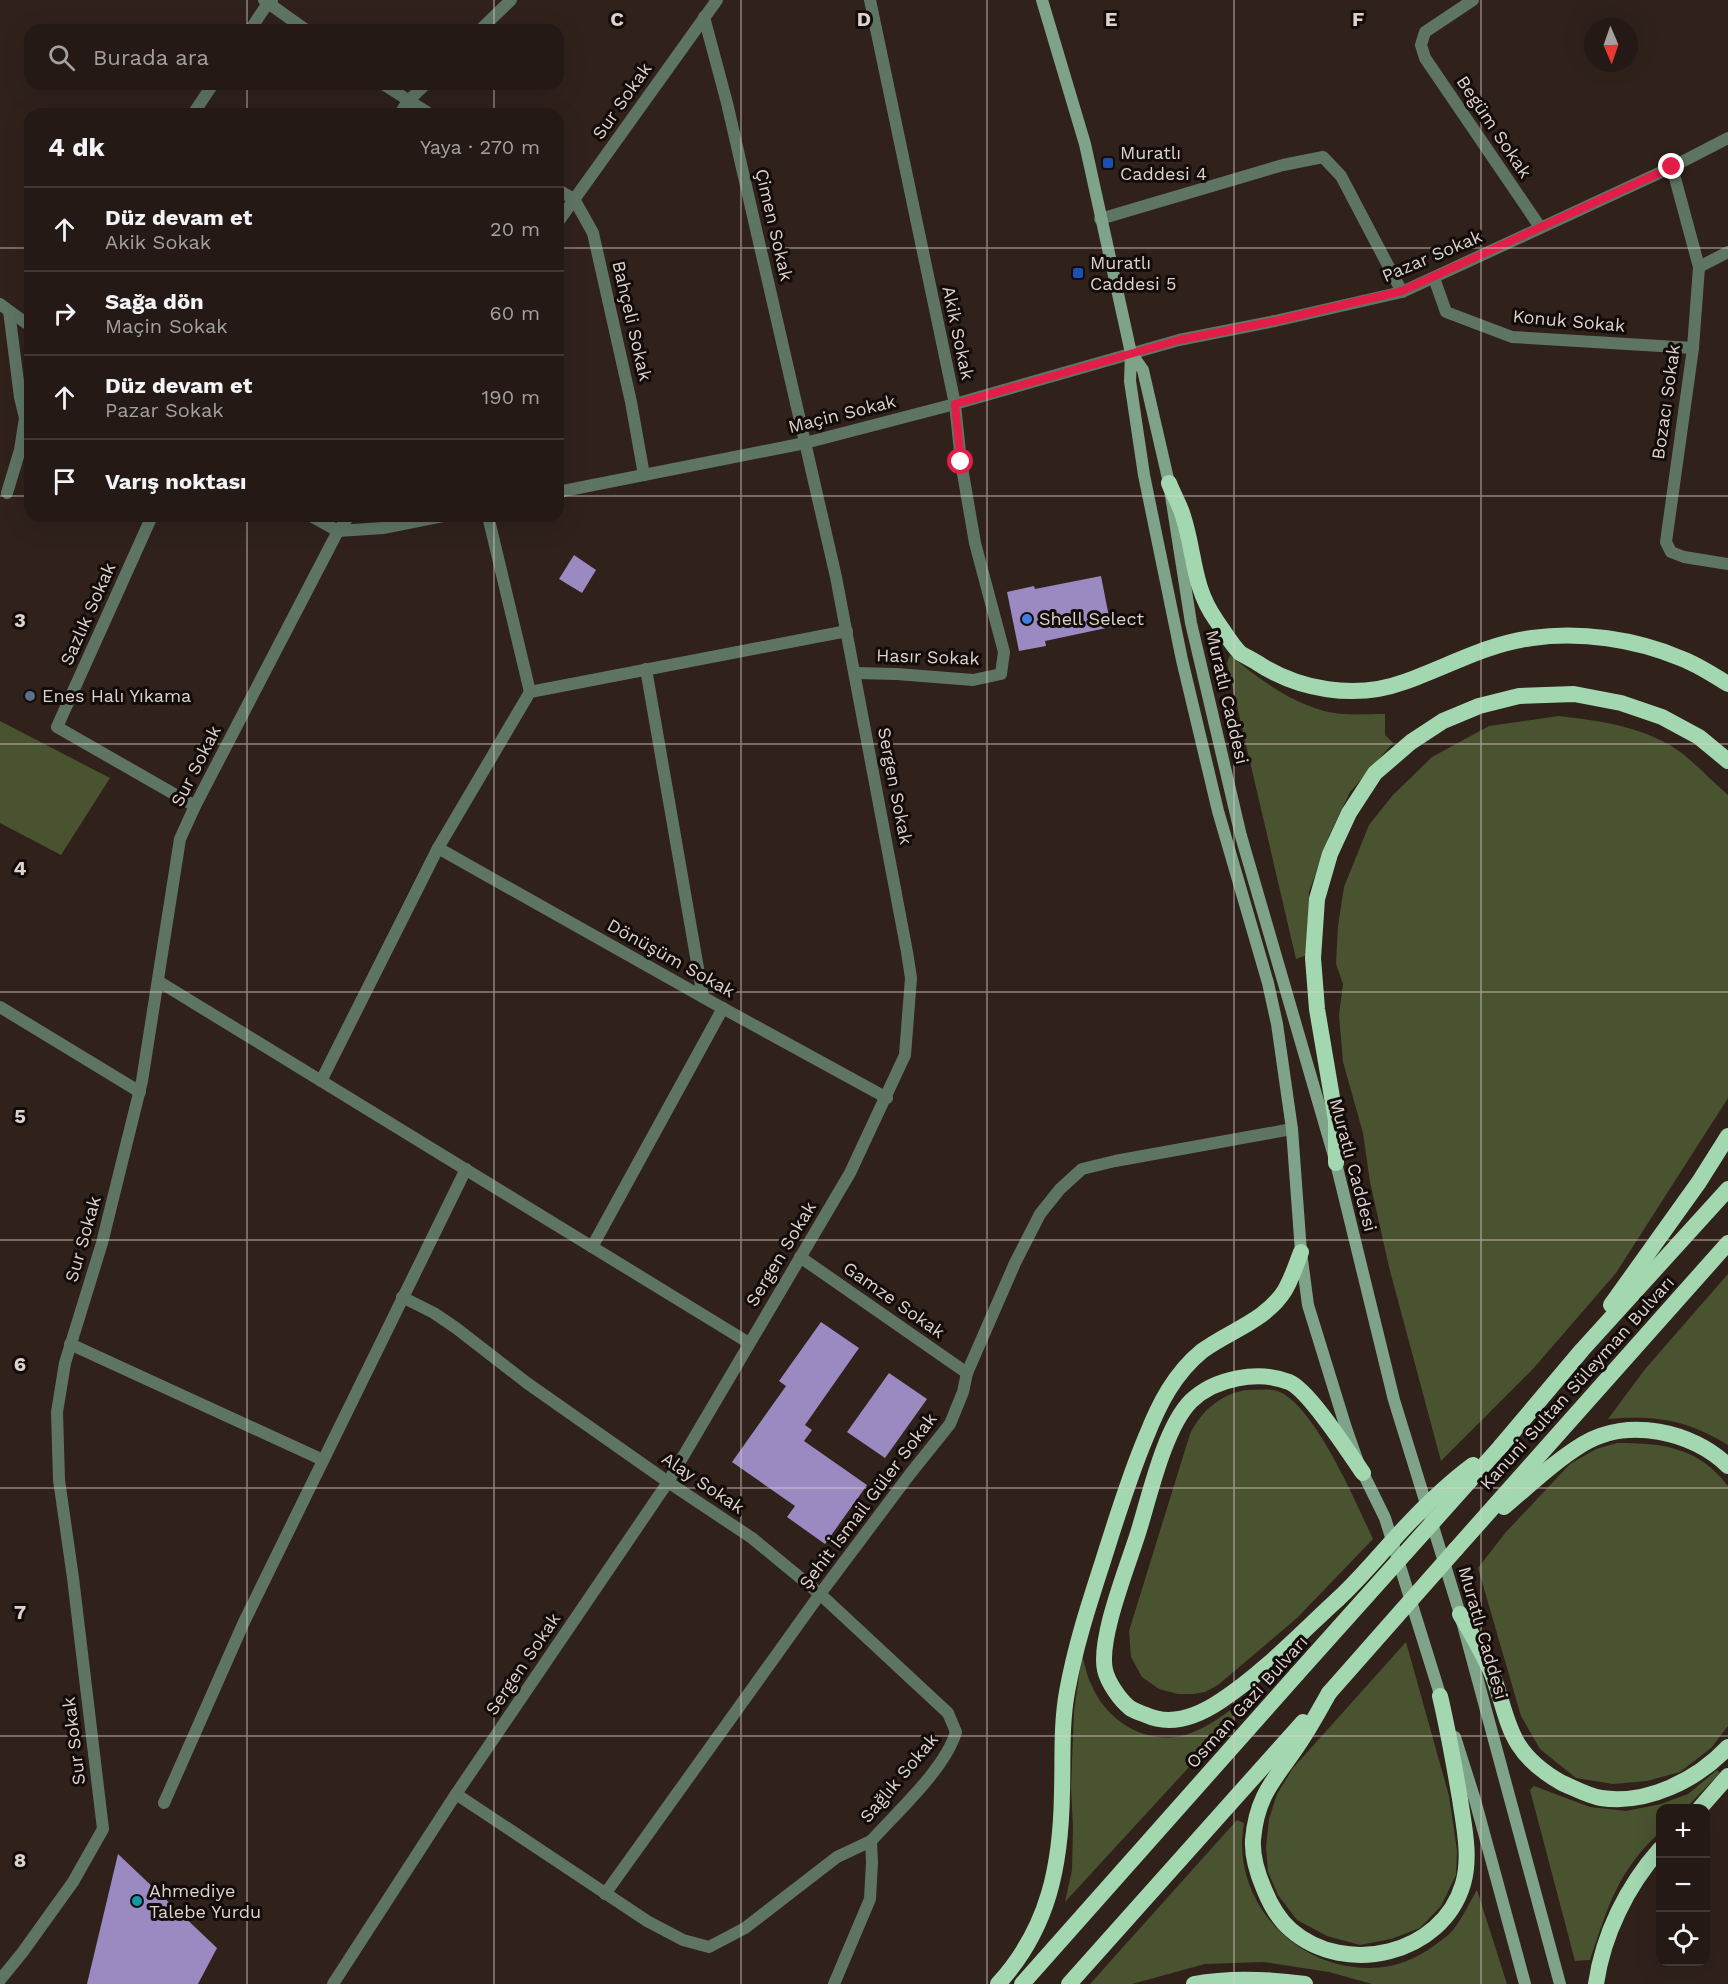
<!DOCTYPE html>
<html lang="tr">
<meta charset="utf-8">
<style>
body{margin:0;font-family:"Work Sans",sans-serif;background:#302622;color:#f1f3f6}
.controls{position:absolute;right:18px;bottom:18px;display:grid;overflow:hidden;border-radius:12px;box-shadow:0 6px 24px #0002}
.controls button{width:54px;height:54px;display:grid;place-items:center;padding:0;border:0;border-bottom:2px solid #413834;background:#241914;color:#f1f3f6;font:30px sans-serif}
.compass{position:absolute;left:1584px;top:18px;width:54px;height:54px;border-radius:50%;background:#241914;box-shadow:0 6px 24px #0002;rotate:178deg}
.stop{position:absolute;width:18px;height:18px;margin:-14px;border:4px solid #e11d48;border-radius:50%;background:#fff}
.stop.end{background:#e11d48;border-color:#fff;box-shadow:0 2px 6px #0008}
.list{margin:0;padding:0;list-style:none}
h2{display:flex;justify-content:space-between;align-items:center;height:78px;margin:0;padding:0 24px;font-size:26px}
h2 small{font-size:20px;font-weight:400;color:#a3a0a0}
.list li{display:grid;grid-template-columns:39px 1fr auto;gap:18px;align-items:center;box-sizing:border-box;height:84px;padding:0 24px;border-top:2px solid #413834}
.list b{display:block;font-size:22px;white-space:nowrap}
.list p{margin:0;font-size:20px;white-space:nowrap;color:#a3a0a0}
.list em{font-size:20px;font-style:normal;color:#a3a0a0}
.icon{flex:none;width:33px;height:33px;fill:none;stroke:currentColor;stroke-width:2;stroke-linecap:round;stroke-linejoin:round}
.map{position:relative;flex:none;width:1728px;height:1984px;overflow:hidden}
.search{position:absolute;background:#241914;box-shadow:0 6px 24px #0002;left:24px;top:24px;width:540px;height:66px;display:flex;align-items:center;gap:15px;box-sizing:border-box;padding:0 21px;border-radius:18px;color:#a3a0a0;font-size:22px}
.panel{position:absolute;background:#241914;box-shadow:0 6px 24px #0002;left:24px;top:108px;width:540px;height:414px;border-radius:18px}
.map>svg:first-child{display:block}
.green{fill:#49532f}
.building{fill:#9a8ac1}
.lines{fill:none;stroke-linecap:round;stroke-linejoin:round}
.minor{stroke:#5f7564;stroke-width:12}
.secondary{stroke:#7fa388;stroke-width:12}
.trunk{stroke:#a3d7b0;stroke-width:16}
.trunk-bridge{stroke:#a3d7b0;stroke-width:16}
.route{stroke:#e11d48;stroke-width:8}
.grid{fill:none;stroke:#ddd2ce;stroke-width:1.5;stroke-opacity:0.55}
.transit-dot{fill:#1a4fb4;stroke:#130c0a;stroke-width:2}
.shop-dot{fill:#3f7fe0;stroke:#130c0a;stroke-width:2}
.service-dot{fill:#5c6f8a;stroke:#130c0a;stroke-width:2}
.culture-dot{fill:#0f9aa8;stroke:#130c0a;stroke-width:2}
.labels{text-anchor:middle;stroke-width:6;stroke-linejoin:round;paint-order:stroke}
.street-label{font-size:18px;fill:#ddd2ce;stroke:#130c0a}
.poi-label{font-size:18px;fill:#ddd2ce;stroke:#130c0a;text-anchor:start}
.grid-label{font-size:20px;text-anchor:middle;font-weight:bold;fill:#ddd2ce;stroke:#130c0a;stroke-width:6;stroke-linejoin:round;paint-order:stroke}
</style>
<div class="map">
<svg width="1728" height="1984" viewBox="0 0 1728 1984">
<rect width="100%" height="100%" fill="#30211b"/>
<!-- green -->
<g class="green">
<path d="M1230 655C1261 681 1300 710 1342 714 1356 715 1370 714 1385 714V735L1393 743 1350 792 1329 836 1309 892 1307 955 1296 959 1227 663Z"/>
<path d="M1559 716C1601 721 1648 727 1683 754 1699 767 1713 782 1728 795V1098L1616 1273 1532 1370 1441 1461 1389 1267 1370 1182 1363 1133 1343 1062 1339 1015 1343 984 1336 964 1338 926 1344 887 1369 825 1392 796 1432 757 1489 726Z"/>
<path d="M0 721 110 778 61 855 0 823Z"/>
<path d="M1728 1274V1445C1687 1420 1656 1415 1608 1419L1646 1368Z"/>
<path d="M1246 1390C1255 1390 1265 1389 1274 1390 1312 1398 1357 1505 1373 1539L1297 1618 1218 1685 1205 1692 1193 1694H1178L1159 1689 1142 1677 1131 1657 1129 1631 1190 1434C1202 1410 1220 1395 1246 1390Z"/>
<path d="M1617 1443C1663 1443 1698 1447 1728 1486V1726L1711 1748 1680 1772 1647 1781 1613 1784 1576 1778 1540 1749 1521 1716 1478 1568 1506 1532 1570 1464 1596 1449Z"/>
<path d="M1406 1642 1449 1796 1457 1850 1456 1875 1441 1906 1420 1928 1391 1939 1360 1945 1327 1936 1297 1920 1278 1895 1268 1872 1266 1847 1269 1819 1277 1794 1293 1768Z"/>
<path d="M1082 1655C1085 1665 1087 1677 1092 1686 1108 1724 1152 1748 1191 1733 1210 1726 1226 1713 1243 1701L1246 1705 1065 1902 1072 1870 1073 1827 1071 1788 1074 1711Z"/>
<path d="M1717 1770 1720 1773 1686 1808H1660V1832C1617 1872 1608 1907 1590 1960L1575 1961 1530 1790 1534 1786 1590 1807 1626 1811 1661 1804 1688 1794Z"/>
<path d="M1237 1820 1244 1823C1229 1907 1307 1981 1390 1966 1411 1962 1431 1949 1447 1936 1458 1928 1469 1903 1477 1890L1507 1984H1372L1329 1972 1263 1962 1205 1964 1132 1984H1090Z"/>
</g>
<!-- building -->
<g class="building">
<path d="M574 555 596 570 582 593 559 579Z"/>
<path d="M1101 576 1111 627 1045 641 1046 646 1019 651 1007 592 1034 586 1035 589Z"/>
<path d="M821 1322 859 1348 805 1425 812 1430 804 1441 867 1485 825 1544 787 1517 795 1506 732 1462 786 1386 779 1381Z"/>
<path d="M889 1373 927 1399 885 1458 847 1432Z"/>
<path d="M118 1854 217 1948 198 1984H87Z"/>
</g>
<g class="lines">
<!-- minor -->
<g class="minor">
<path d="M264 0 306 30"/>
<path d="M1473 0 1425 32 1421 45 1425 58 1540 227"/>
<path d="M250 30 268 3 272 0"/>
<path d="M480 30 511 0"/>
<path d="M383 84 430 114"/>
<path d="M193 114 213 84"/>
<path d="M400 114 408 101 426 84"/>
<path d="M1672 167 1699 267 1693 348 1666 542 1671 552 1684 557 1728 564"/>
<path d="M558 190 574 199 593 233 631 402 644 475"/>
<path d="M1100 219 1283 165 1323 157 1341 176 1402 292"/>
<path d="M558 222 717 0"/>
<path d="M1699 267 1728 252"/>
<path d="M1434 278 1446 312 1512 337 1693 348"/>
<path d="M0 304 30 326"/>
<path d="M558 492 805 443 955 404 1179 340 1275 321 1402 292 1672 167 1728 138"/>
<path d="M7 493 20 450 25 418 20 397 9 311"/>
<path d="M152 516 57 727 195 806"/>
<path d="M311 516 338 531 383 528 443 516"/>
<path d="M488 516 530 692"/>
<path d="M646 669 703 997"/>
<path d="M855 673 897 674 973 680 1001 674 1004 652 975 543 961 462 955 404 870 0"/>
<path d="M438 848 717 1005 887 1098"/>
<path d="M158 981 749 1343"/>
<path d="M0 1007 140 1092"/>
<path d="M321 1081 438 848 530 692 847 631"/>
<path d="M592 1247 723 1008"/>
<path d="M800 1257 967 1373"/>
<path d="M402 1297 434 1313 456 1328 527 1383 668 1482 752 1538 820 1594 948 1713 956 1732C945 1769 897 1812 871 1841L872 1862 870 1899 834 1984"/>
<path d="M70 1344 323 1460"/>
<path d="M456 1794 647 1921 683 1940 709 1947 745 1928 837 1857 871 1841"/>
<path d="M164 1803 244 1622 466 1169"/>
<path d="M605 1894 820 1594 910 1474 950 1424 963 1392 967 1373 1015 1263 1040 1214 1060 1189 1082 1169 1115 1161 1292 1129"/>
<path d="M0 1980 22 1953 73 1882 103 1829 73 1578 59 1480 57 1412 65 1363 102 1243 142 1081 180 839 195 806 338 531 349 516"/>
<path d="M333 1984 456 1794 668 1482 850 1173 905 1055 911 978 907 952 836 577 727 103 704 17"/>
</g>
<!-- secondary -->
<g class="secondary">
<path d="M1042 0 1085 144 1131 353 1130 381 1144 475 1182 660 1218 811 1268 983 1277 1024 1292 1129 1301 1252 1308 1305 1346 1428 1359 1465 1385 1518 1443 1704"/>
<path d="M1131 353 1143 370 1169 483 1191 623 1241 836 1336 1163 1394 1400 1460 1614 1560 1984"/>
<path d="M1455 1737 1475 1800 1525 1984"/>
</g>
<!-- trunk -->
<g class="trunk">
<path d="M1169 483C1173 494 1180 505 1183 516 1195 552 1192 586 1216 620 1223 630 1231 644 1240 653 1245 656 1251 659 1256 662 1298 690 1355 700 1404 682 1447 667 1486 644 1532 638 1580 631 1635 639 1680 658 1697 664 1713 675 1728 684"/>
<path d="M1336 1163V1121L1317 1009 1313 958 1317 899 1330 854 1349 813 1375 773 1411 742 1443 721 1479 706 1519 696 1574 694 1621 703 1662 717 1699 737 1728 761"/>
<path d="M1611 1305 1699 1182 1728 1136"/>
<path d="M1501 1446 1582 1350 1728 1189"/>
<path d="M1504 1507C1530 1485 1555 1461 1583 1444 1627 1417 1693 1431 1728 1466"/>
<path d="M1456 1549 1728 1243"/>
<path d="M1338 1599C1302 1632 1263 1673 1222 1700 1200 1715 1172 1727 1146 1715 1141 1713 1134 1711 1130 1708 1120 1700 1108 1683 1105 1670 1098 1638 1129 1563 1139 1530 1150 1494 1165 1427 1191 1401 1215 1378 1258 1370 1289 1382 1309 1390 1349 1453 1363 1473"/>
<path d="M1460 1614C1472 1635 1485 1656 1494 1679 1502 1700 1506 1725 1518 1744 1528 1760 1546 1774 1562 1783 1574 1788 1588 1796 1601 1798 1647 1805 1697 1780 1728 1747"/>
<path d="M1329 1693C1321 1707 1313 1722 1304 1736 1280 1775 1257 1790 1253 1840 1252 1856 1258 1875 1264 1889 1270 1904 1278 1919 1291 1930 1345 1977 1442 1955 1463 1884 1471 1857 1464 1826 1460 1799 1454 1764 1448 1730 1440 1696"/>
<path d="M1700 1808 1728 1776"/>
<path d="M998 1984C1049 1928 1061 1865 1062 1792 1063 1758 1061 1725 1067 1692 1075 1647 1089 1604 1103 1561 1116 1520 1129 1477 1146 1437 1159 1404 1174 1374 1202 1351 1229 1331 1267 1320 1285 1290 1292 1278 1296 1265 1301 1252"/>
<path d="M1022 1984 1297 1674"/>
<path d="M1069 1984 1303 1722"/>
<path d="M1194 1984C1231 1977 1268 1979 1305 1984"/>
<path d="M1596 1984C1603 1935 1627 1886 1660 1849"/>
</g>
<!-- trunk-bridge -->
<g class="trunk-bridge">
<path d="M1338 1599C1363 1576 1384 1549 1408 1524 1428 1503 1450 1482 1473 1465"/>
<path d="M1297 1674 1501 1446"/>
<path d="M1329 1693 1456 1549"/>
</g>
</g>
<g class="lines">
<!-- route -->
<path class="route" d="M961 462 955 404 1179 340 1275 321 1402 291 1672 167"/>
</g>
<!-- grid -->
<path class="grid" d="M247 0V30M494 0V30M741 0V1984M987 0V1984M1234 0V1984M1481 0V1984M247 84V114M494 84V114M0 248H30M558 248H1728M0 496H30M558 496H1728M247 516V1984M494 516V1984M0 744H1728M0 992H1728M0 1240H1728M0 1488H1728M0 1736H1728"/>
<!-- markers -->
<g class="transit-dot">
<rect x="1102" y="157" width="12" height="12" rx="3"/>
<rect x="1072" y="267" width="12" height="12" rx="3"/>
</g>
<circle class="shop-dot" cx="1027" cy="619" r="6"/>
<circle class="service-dot" cx="30" cy="696" r="6"/>
<circle class="culture-dot" cx="137" cy="1901" r="6"/>
<g class="labels">
<!-- street labels -->
<g class="street-label">
<text transform="translate(622 101) rotate(-55)" y="6">Sur Sokak</text>
<text transform="translate(1494 127) rotate(56)" y="6">Begüm Sokak</text>
<text transform="translate(774 225) rotate(77)" y="6">Çimen Sokak</text>
<text transform="translate(1432 256) rotate(-23)" y="6">Pazar Sokak</text>
<text transform="translate(632 321) rotate(77)" y="6">Bahçeli Sokak</text>
<text transform="translate(1569 321) rotate(5)" y="6">Konuk Sokak</text>
<text transform="translate(958 333) rotate(78)" y="6">Akik Sokak</text>
<text transform="translate(1666 402) rotate(-82)" y="6">Bozacı Sokak</text>
<text transform="translate(842 414) rotate(-14)" y="6">Maçin Sokak</text>
<text transform="translate(88 614) rotate(-66)" y="6">Sazlık Sokak</text>
<text transform="translate(928 657) rotate(2)" y="6">Hasır Sokak</text>
<text transform="translate(1227 697) rotate(77)" y="6">Muratlı Caddesi</text>
<text transform="translate(196 766) rotate(-63)" y="6">Sur Sokak</text>
<text transform="translate(895 786) rotate(79)" y="6">Sergen Sokak</text>
<text transform="translate(671 958) rotate(29)" y="6">Dönüşüm Sokak</text>
<text transform="translate(1353 1165) rotate(75)" y="6">Muratlı Caddesi</text>
<text transform="translate(83 1239) rotate(-74)" y="6">Sur Sokak</text>
<text transform="translate(781 1254) rotate(-59)" y="6">Sergen Sokak</text>
<text transform="translate(894 1300) rotate(35)" y="6">Gamze Sokak</text>
<text transform="translate(1577 1383) rotate(-48)" y="6">Kanuni Sultan Süleyman Bulvarı</text>
<text transform="translate(703 1483) rotate(34)" y="6">Alay Sokak</text>
<text transform="translate(868 1501) rotate(-53)" y="6">Şehit İsmail Güler Sokak</text>
<text transform="translate(1483 1633) rotate(74)" y="6">Muratlı Caddesi</text>
<text transform="translate(523 1664) rotate(-56)" y="6">Sergen Sokak</text>
<text transform="translate(1247 1702) rotate(-48)" y="6">Osman Gazi Bulvarı</text>
<text transform="translate(74 1741) rotate(-97)" y="6">Sur Sokak</text>
<text transform="translate(899 1778) rotate(-50)" y="6">Sağlık Sokak</text>
</g>
<!-- poi labels -->
<g class="poi-label">
<text x="1120" y="159">Muratlı<tspan x="1120" dy="21">Caddesi 4</tspan></text>
<text x="1090" y="269">Muratlı<tspan x="1090" dy="21">Caddesi 5</tspan></text>
<text x="1039" y="625">Shell Select</text>
<text x="42" y="702">Enes Halı Yıkama</text>
<text x="149" y="1897">Ahmediye<tspan x="149" dy="21">Talebe Yurdu</tspan></text>
</g>
</g>
<g class="grid-label">
<text x="617" y="26">C</text>
<text x="864" y="26">D</text>
<text x="1111" y="26">E</text>
<text x="1358" y="26">F</text>
<text x="20" y="627">3</text>
<text x="20" y="875">4</text>
<text x="20" y="1123">5</text>
<text x="20" y="1371">6</text>
<text x="20" y="1619">7</text>
<text x="20" y="1867">8</text>
</g>
</svg>
<div class="controls">
<button>+</button>
<button>−</button>
<button><svg class="icon" aria-label="locate" viewBox="0 0 24 24"><circle cx="12" cy="12" r="6"/><path d="M12 2v4M12 18v4M2 12h4M18 12h4"/></svg></button>
</div>
<svg class="compass" viewBox="-18 -18 36 36"><path d="M0-13l5 13h-10z" fill="#e53935"/><path d="M0 13l5-13h-10z" fill="#a3a0a0"/></svg>
<div class="stop" style="left:961px;top:462px"></div>
<div class="stop end" style="left:1672px;top:167px"></div>
<div class="search"><svg class="icon" aria-label="search" viewBox="0 0 24 24"><circle cx="10" cy="10" r="6"/><path d="M15 15l6 6"/></svg>Burada ara</div>
<section class="panel">
<h2>4 dk<small>Yaya · 270 m</small></h2>
<ul class="list">
<li><svg class="icon" aria-label="ahead" viewBox="0 0 24 24"><path d="M12 20V5M6 11l6-6 6 6"/></svg><div><b>Düz devam et</b><p>Akik Sokak</p></div><em>20 m</em></li>
<li><svg class="icon" aria-label="right" viewBox="0 0 24 24"><path d="M7 20v-9h11M14 6l5 5-5 5"/></svg><div><b>Sağa dön</b><p>Maçin Sokak</p></div><em>60 m</em></li>
<li><svg class="icon" aria-label="ahead" viewBox="0 0 24 24"><path d="M12 20V5M6 11l6-6 6 6"/></svg><div><b>Düz devam et</b><p>Pazar Sokak</p></div><em>190 m</em></li>
<li><svg class="icon" aria-label="arrive" viewBox="0 0 24 24"><path d="M6 21V4h12l-3 4 3 4H6"/></svg><div><b>Varış noktası</b></div></li>
</ul>
</section>
</div>
